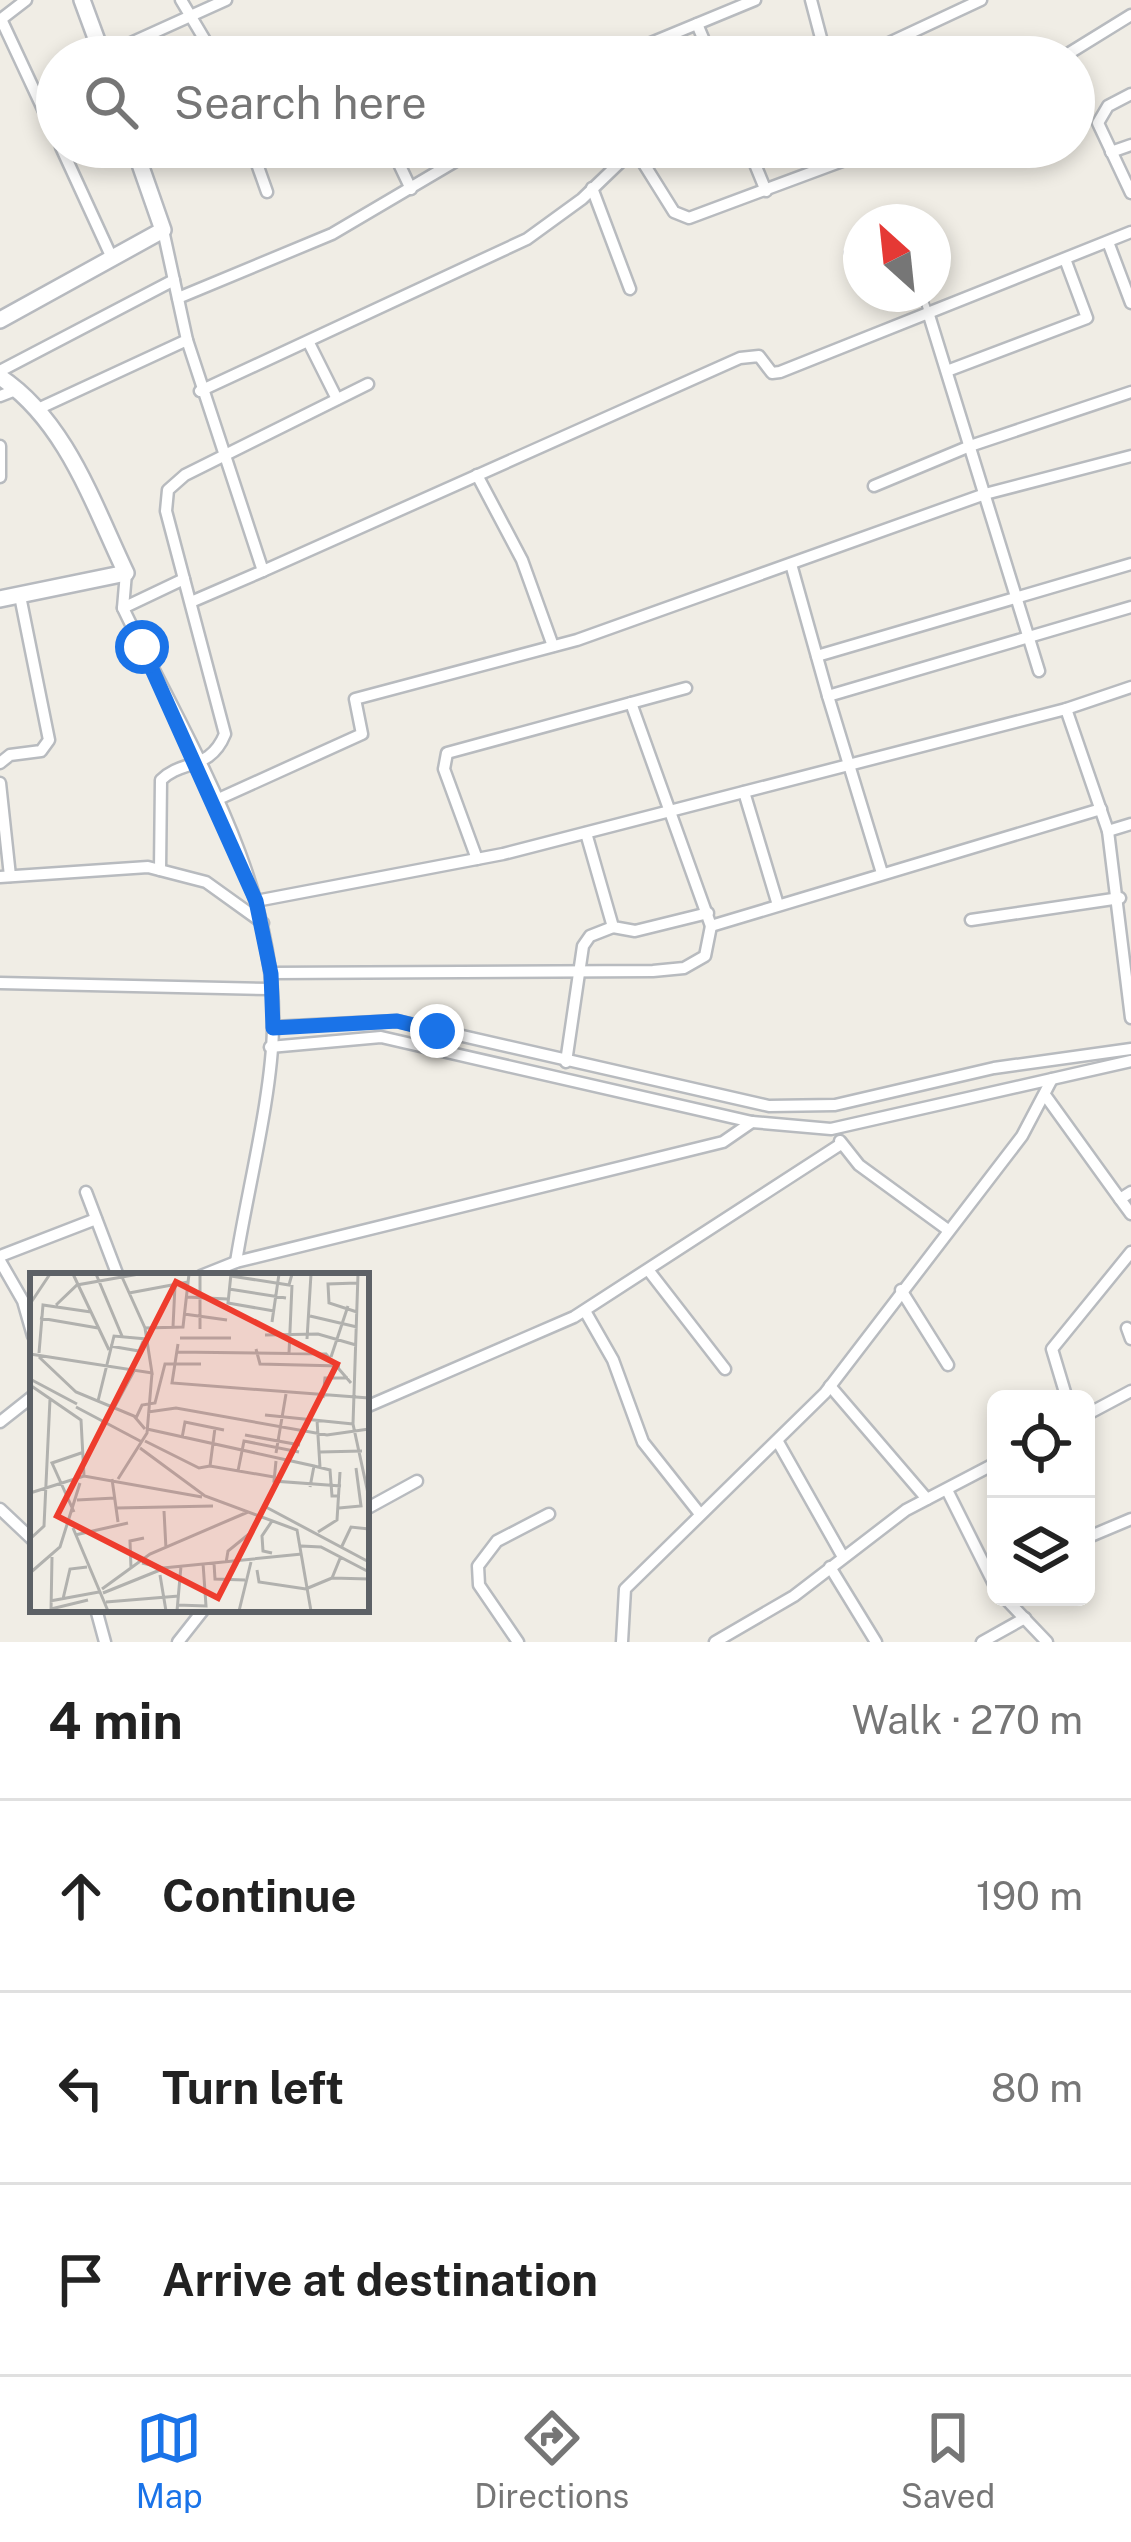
<!DOCTYPE html>
<meta charset="utf-8">
<style>
body{margin:0;font-family:"Public Sans",sans-serif;background:#f2f2f2;color:#222}
.controls{position:absolute;right:36px;bottom:36px;display:grid;overflow:hidden;border-radius:18px;box-shadow:0 6px 18px #0003}
.controls button{width:108px;height:108px;display:grid;place-items:center;padding:0;border:0;border-bottom:3px solid #e0e0e0;background:#fff;color:#222;font:60px sans-serif}
.compass{position:absolute;left:843px;top:204px;width:108px;height:108px;border-radius:50%;background:#fff;box-shadow:0 6px 18px #0003;rotate:333deg}
.stop{position:absolute;width:36px;height:36px;margin:-27px;border:9px solid #1a73e8;border-radius:50%;background:#fff}
.stop.end{background:#1a73e8;border-color:#fff;box-shadow:0 3px 12px #0008}
.list{margin:0;padding:0;list-style:none}
h2{display:flex;justify-content:space-between;align-items:center;height:156px;margin:0;padding:0 48px;font-size:51px}
h2 small{font-size:39px;font-weight:400;color:#767676}
.list li{display:grid;grid-template-columns:78px 1fr auto;gap:36px;align-items:center;box-sizing:border-box;height:192px;padding:0 48px;border-top:3px solid #e0e0e0}
.list b{display:block;font-size:45px;white-space:nowrap}
.list em{font-size:39px;font-style:normal;color:#767676}
.icon{flex:none;width:66px;height:66px;fill:none;stroke:currentColor;stroke-width:2;stroke-linecap:round;stroke-linejoin:round}
.map{position:relative;flex:none;width:1131px;height:1642px;overflow:hidden}
.search{position:absolute;background:#fff;box-shadow:0 6px 18px #0003;left:36px;right:36px;top:36px;height:132px;display:flex;align-items:center;gap:30px;box-sizing:border-box;padding:0 42px;border-radius:66px;color:#767676;font-size:45px}
.sheet{height:732px;background:#fff}
nav{display:flex;justify-content:space-around;align-items:center;box-sizing:border-box;height:168px;border-top:3px solid #e0e0e0;background:#fff;font-size:33px;color:#767676}
nav a{display:grid;justify-items:center;gap:6px}
nav .on{color:#1a73e8}
.map>svg:first-child{display:block}
.lines{fill:none;stroke-linecap:round;stroke-linejoin:round}
.service-casing{stroke:#b8bbbf;stroke-width:10}
.minor-casing{stroke:#b8bbbf;stroke-width:15}
.secondary-casing{stroke:#b7babf;stroke-width:20}
.service{stroke:#fff;stroke-width:6}
.minor{stroke:#fff;stroke-width:10}
.secondary{stroke:#fff;stroke-width:15}
.route{stroke:#1a73e8;stroke-width:15}
.inset-road{fill:none;stroke:#b1b1ae;stroke-width:3}
.view{fill:#ee3c2d;fill-opacity:0.15;stroke:#ee3c2d;stroke-width:6}
.inset-edge{fill:none;stroke:#5d6166;stroke-width:6}
</style>
<div class="map">
<svg width="1131" height="1642" viewBox="0 0 1131 1642">
<rect width="100%" height="100%" fill="#f0ede5"/>
<g class="lines">
<defs>
<g id="service">
<path d="M848 253 861 251"/>
<path d="M922 294 928 312"/>
</g>
<g id="minor">
<path d="M181 0 215 57"/>
<path d="M811 0 826 57"/>
<path d="M1 19 57 139"/>
<path d="M0 20 26 0"/>
<path d="M697 24 711 57"/>
<path d="M646 45 755 0"/>
<path d="M102 56 226 0"/>
<path d="M859 57 981 0"/>
<path d="M1063 57 1131 15"/>
<path d="M1131 94 1108 106 1098 123 1131 193"/>
<path d="M61 147 112 258"/>
<path d="M251 147 267 192"/>
<path d="M391 147 411 189"/>
<path d="M748 147 766 191"/>
<path d="M634 148 674 212 689 218 880 147"/>
<path d="M1111 152 1131 145"/>
<path d="M137 156 164 147"/>
<path d="M592 188 630 289"/>
<path d="M1108 242 1131 303"/>
<path d="M178 298 332 234 466 155"/>
<path d="M928 312 1039 671"/>
<path d="M187 340 263 571 740 358 759 356 772 373 780 372 1131 232"/>
<path d="M309 343 337 399"/>
<path d="M0 371 174 280"/>
<path d="M947 371 1087 318 1065 259"/>
<path d="M200 391 527 239 582 199 636 147"/>
<path d="M0 396 18 389"/>
<path d="M40 408 187 340 163 230"/>
<path d="M0 446V477"/>
<path d="M477 475 522 560 553 646"/>
<path d="M874 486 970 446 1131 392"/>
<path d="M791 564 828 696"/>
<path d="M126 573 123 608C185 738 277 879 273 1027 272 1096 247 1192 236 1262"/>
<path d="M191 602 263 571"/>
<path d="M123 608 184 579"/>
<path d="M817 656 1131 564"/>
<path d="M631 703 711 926 1101 809"/>
<path d="M1066 709 1108 831 1131 824"/>
<path d="M0 763 10 755 41 751 49 740 20 596"/>
<path d="M0 783 10 876"/>
<path d="M744 792 778 905"/>
<path d="M214 801 362 734 355 699 577 640 985 494 1131 456"/>
<path d="M1108 831 1131 1018"/>
<path d="M586 833 613 927 635 931 708 913"/>
<path d="M477 859 444 769 447 753 686 688"/>
<path d="M160 870 161 780C182 759 210 771 225 734L166 511 168 490 185 475 368 384"/>
<path d="M882 873 828 696 1131 607"/>
<path d="M0 877 148 867 206 882 263 923"/>
<path d="M256 901 503 854 1066 709 1131 687"/>
<path d="M971 920 1120 898"/>
<path d="M271 973 653 971 684 968 705 956 711 926"/>
<path d="M0 983 270 989"/>
<path d="M273 1027 397 1021 769 1106 835 1105 994 1068 1131 1049"/>
<path d="M270 1047 381 1037 752 1122 831 1129 1131 1061"/>
<path d="M566 1062 583 946 590 936 613 927"/>
<path d="M1045 1095 1120 1199 1131 1192"/>
<path d="M840 1141 859 1165 948 1230"/>
<path d="M86 1192 118 1276"/>
<path d="M1120 1199 1131 1214"/>
<path d="M0 1256 96 1219"/>
<path d="M0 1261 23 1301 33 1336"/>
<path d="M649 1271 725 1369"/>
<path d="M201 1276 236 1262 723 1142 752 1122"/>
<path d="M901 1290 948 1365"/>
<path d="M585 1311 613 1360 643 1442 700 1514"/>
<path d="M1127 1328 1131 1339"/>
<path d="M830 1386 927 1499"/>
<path d="M1067 1399 1052 1349 1131 1252"/>
<path d="M366 1407 574 1317 841 1144"/>
<path d="M1086 1415 1131 1391"/>
<path d="M0 1422 33 1396"/>
<path d="M778 1442 843 1557"/>
<path d="M947 1490 996 1588"/>
<path d="M0 1509 33 1540"/>
<path d="M366 1509 417 1481"/>
<path d="M1086 1538 1131 1519"/>
<path d="M830 1567 876 1642"/>
<path d="M1004 1597 1047 1642"/>
<path d="M96 1609 105 1642"/>
<path d="M178 1642 204 1609"/>
<path d="M518 1642 479 1585 478 1566 497 1541 549 1514"/>
<path d="M622 1642 625 1589 825 1393 1022 1136 1052 1079"/>
<path d="M715 1642 794 1596 906 1510 996 1463"/>
<path d="M982 1642 1025 1618"/>
</g>
<g id="secondary">
<path d="M82 0 103 57"/>
<path d="M0 320 163 230 134 147"/>
<path d="M0 377C66 421 93 504 126 573L0 599"/>
</g>
</defs>
<!-- service casing -->
<use href="#service" class="service-casing"/>
<!-- minor casing -->
<use href="#minor" class="minor-casing"/>
<!-- secondary casing -->
<use href="#secondary" class="secondary-casing"/>
<!-- service -->
<use href="#service" class="service"/>
<!-- minor -->
<use href="#minor" class="minor"/>
<!-- secondary -->
<use href="#secondary" class="secondary"/>
</g>
<g class="lines">
<!-- route -->
<path class="route" d="M142 647 256 901 271 974 273 1028 397 1021 437 1031"/>
</g>
<!-- overview -->
<g transform="translate(30 1273)">
<rect width="339" height="339" fill="#f0ede5"/>
<path class="inset-road" d="M43 1 79 77M66 1 92 63M170 1V56M201 1 198 30 244 38M328 1 323 151 339 225M201 3 259 12 262 1M92 4 115 55M327 10 298 11 299 30 327 39M199 16 256 25M99 20 158 9M157 24 197 26M0 31 20 1M26 32 47 12 109 1M154 41 197 47M280 43 327 54M10 45 68 55M242 49 249 1M143 54 145 12M235 62 288 61 326 72M150 65H201M277 66 281 1M148 71 142 110 339 125M80 73 109 78 114 66M226 76 230 91 310 93M146 79 296 81 321 110M9 80 13 32 61 39M259 80 262 12M0 81 122 100 115 55 153 54 159 1M9 84 46 119 104 143 115 156M301 84 318 33M0 106 47 131M0 112 51 147 54 203M293 125 295 105H318M68 128 84 63 117 66M46 134 112 169M84 135 105 96M118 139 146 135 297 162 339 156M235 142 323 151M106 145 112 132 125 130 135 91H171M287 147 290 194M185 155 180 193 244 204M117 156 284 193 280 214M215 162 270 172M152 165 155 149 194 157M115 168 169 195 180 193M110 175 175 223 267 257 281 338M290 179 332 178M246 180 256 121M246 188 244 208 311 213M284 193 300 197 302 223H310M208 198 214 168 269 179M82 206 88 249M88 206 117 160 122 100M0 220 54 203 172 224M47 227 85 225M234 233 339 289M87 235 183 233M309 235 331 233 326 195M134 238 136 276M44 239 22 190 54 179M43 255 78 338M288 259 307 247 310 199M45 262 98 250M0 266 14 253 20 126M271 273 291 274 339 299M312 273 321 254 339 256M242 280 233 278 232 263 242 248M112 290 133 295 272 281M184 290 185 306 215 307M196 290 198 278 219 261M101 295 100 268 114 265M227 297 229 309 276 316M0 300 30 274 50 210M130 302 136 338M302 305 339 306M278 315 302 305 311 283M72 316 120 281 218 239M73 320 135 295M33 326 40 296 57 294M20 328 69 319M76 329 149 323M147 332 176 333 173 290M21 336 58 327M21 338 22 284M147 338 151 293M209 338 221 289"/>
<path class="view" d="M146 9 307 91 188 325 27 243Z"/>
<rect width="339" height="339" class="inset-edge"/>
</g>
</svg>
<div class="controls">
<button><svg class="icon" aria-label="locate" viewBox="0 0 24 24"><circle cx="12" cy="12" r="6"/><path d="M12 2v4M12 18v4M2 12h4M18 12h4"/></svg></button>
<button><svg class="icon" aria-label="layers" viewBox="0 0 24 24"><path d="M12 4l9 5-9 5-9-5zM3 14l9 5 9-5"/></svg></button>
</div>
<svg class="compass" viewBox="-18 -18 36 36"><path d="M0-13l5 13h-10z" fill="#e53935"/><path d="M0 13l5-13h-10z" fill="#767676"/></svg>
<div class="stop" style="left:142px;top:647px"></div>
<div class="stop end" style="left:437px;top:1031px"></div>
<div class="search"><svg class="icon" aria-label="search" viewBox="0 0 24 24"><circle cx="10" cy="10" r="6"/><path d="M15 15l6 6"/></svg>Search here</div>
</div>
<section class="sheet">
<h2>4 min<small>Walk · 270 m</small></h2>
<ul class="list">
<li><svg class="icon" aria-label="ahead" viewBox="0 0 24 24"><path d="M12 20V5M6 11l6-6 6 6"/></svg><div><b>Continue</b></div><em>190 m</em></li>
<li><svg class="icon" aria-label="left" viewBox="0 0 24 24"><path d="M17 20v-9H6M10 6l-5 5 5 5"/></svg><div><b>Turn left</b></div><em>80 m</em></li>
<li><svg class="icon" aria-label="arrive" viewBox="0 0 24 24"><path d="M6 21V4h12l-3 4 3 4H6"/></svg><div><b>Arrive at destination</b></div></li>
</ul>
</section>
<nav>
<a class="on"><svg class="icon" aria-label="map" viewBox="0 0 24 24"><path d="M3 6l6-2 6 2 6-2v14l-6 2-6-2-6 2zM9 4v14M15 6v14"/></svg>Map</a>
<a><svg class="icon" aria-label="directions" viewBox="0 0 24 24"><path d="M12 3l9 9-9 9-9-9zM9 14v-3h6M13 9l2 2-2 2"/></svg>Directions</a>
<a><svg class="icon" aria-label="saved" viewBox="0 0 24 24"><path d="M7 4h10v16l-5-4-5 4z"/></svg>Saved</a>
</nav>
